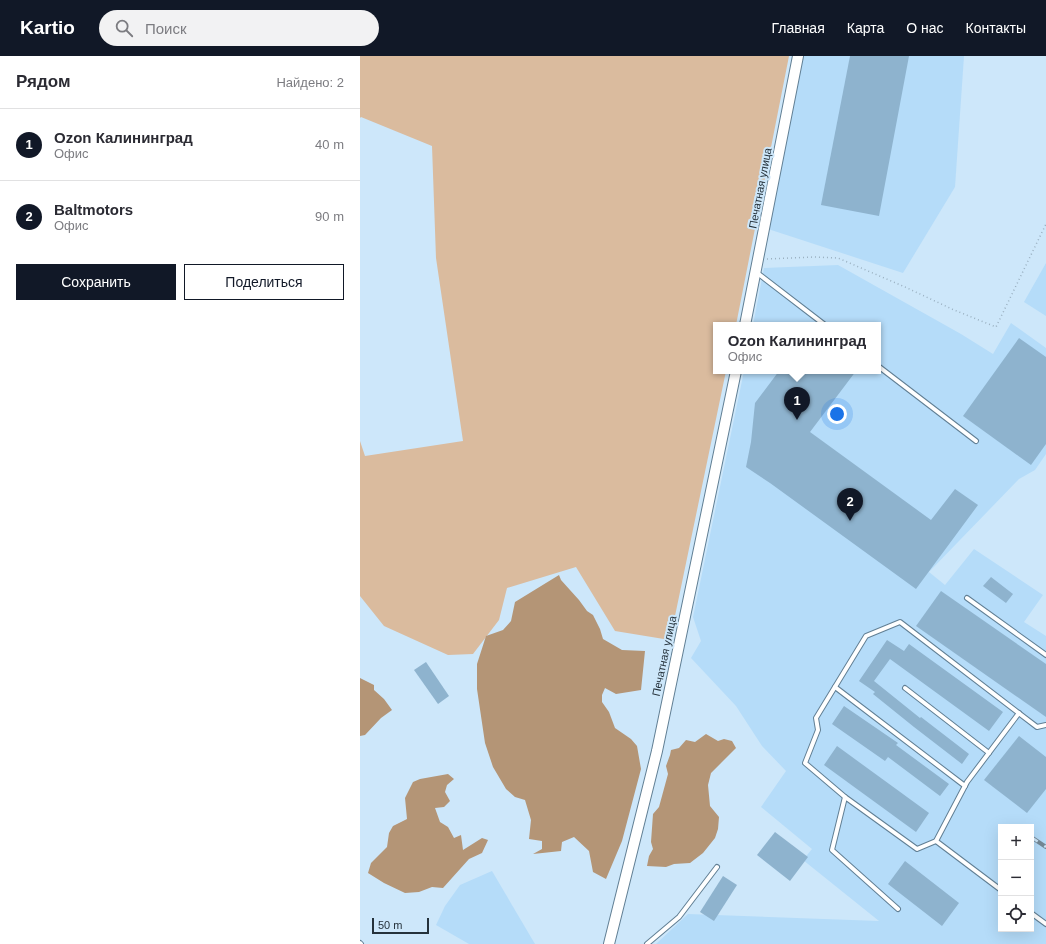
<!DOCTYPE html>
<html lang="ru">
<meta charset="utf-8">
<style>
body{margin:0;font-family:Helvetica,sans-serif;background:#f2f2f3;color:#2b2b33}
.controls{position:absolute;right:12px;bottom:12px;display:grid;overflow:hidden;border-radius:0px;box-shadow:0 4px 16px #0002}
.controls button{width:36px;height:36px;display:grid;place-items:center;padding:0;border:0;border-bottom:1px solid #e1e1e2;background:#fff;color:#2b2b33;font:20px sans-serif}
.scale{position:absolute;left:12px;bottom:10px;width:57px;box-sizing:border-box;padding-left:4px;border:2px solid #25323b;border-top:0;font-size:11px;line-height:14px;white-space:nowrap;color:#25323b;-webkit-text-stroke:3px #cde7fa;paint-order:stroke}
.you{position:absolute;left:477px;top:358px;width:14px;height:14px;margin:-10px;border:3px solid #fff;border-radius:50%;background:#1a73e8;box-shadow:0 0 0 6px #1a73e833}
.badge{display:grid;place-items:center;width:26px;height:26px;border-radius:50%;background:#111827;color:#fff;font-size:13px;font-weight:700}
.pin{position:absolute;translate:-50% -33px;filter:drop-shadow(0 1px 2px #0008)}
.pin::after{content:'';position:absolute;top:21px;width:14px;height:12px;background:inherit;clip-path:polygon(0 0,100% 0,50% 100%)}
.popup{position:absolute;left:353px;top:266px;width:168px;height:52px;box-sizing:border-box;display:grid;place-content:center;border-radius:0px;background:#fff;filter:drop-shadow(0 1px 3px #0005);font-size:13px;white-space:nowrap;color:#7c7c81}
.popup b{font-size:15px;color:#2b2b33}
.popup::after{content:'';position:absolute;left:50%;top:100%;margin-left:-8px;border:8px solid transparent;border-top-color:#fff}
.list{margin:0;padding:0;list-style:none}
h2{display:flex;justify-content:space-between;align-items:center;height:52px;margin:0;padding:0 16px;font-size:17px}
h2 small{font-size:13px;font-weight:400;color:#7c7c81}
.list li{display:grid;grid-template-columns:26px 1fr auto;gap:12px;align-items:center;box-sizing:border-box;height:72px;padding:0 16px;border-top:1px solid #e1e1e2}
.list b{display:block;font-size:15px;white-space:nowrap}
.list p{margin:0;font-size:13px;white-space:nowrap;color:#7c7c81}
.list em{font-size:13px;font-style:normal;color:#7c7c81}
.actions{display:flex;gap:8px;padding:12px 16px}
.actions a{flex:1;padding:9px 0;border:1px solid #111827;border-radius:0px;text-align:center;font-size:14px;color:#111827}
.actions .main{background:#111827;color:#fff}
.icon{flex:none;width:22px;height:22px;fill:none;stroke:currentColor;stroke-width:2;stroke-linecap:round;stroke-linejoin:round}
.map{position:relative;flex:none;width:686px;height:888px;overflow:hidden}
header{display:flex;align-items:center;gap:24px;box-sizing:border-box;height:56px;padding:0 20px;background:#111827;color:#fff}
header strong{font-size:19px}
nav{display:flex;gap:22px;margin-inline-start:auto;font-size:14px}
.search{width:280px;height:36px;background:#f2f2f3;display:flex;align-items:center;gap:10px;box-sizing:border-box;padding:0 14px;border-radius:22px;color:#7c7c81;font-size:15px}
main{display:flex}
aside{flex:1;background:#fff}
.map>svg:first-child{display:block}
.built{fill:#b5dcf9;fill-rule:evenodd}
.green{fill:#dabb9e}
.water{fill:#b49576}
.building{fill:#8eb3ce}
.lines{fill:none;stroke-linecap:round;stroke-linejoin:round}
.service-casing{stroke:#617f94;stroke-width:6}
.tertiary-casing{stroke:#617f94;stroke-width:12}
.path{stroke:#9ab0c0;stroke-width:1.5;stroke-dasharray:1 3;stroke-linecap:butt}
.service{stroke:#fff;stroke-width:4}
.tertiary{stroke:#fff;stroke-width:10}
.rail-casing{stroke:#758996;stroke-width:4}
.rail{stroke:#cde7fa;stroke-width:2.5;stroke-dasharray:8;stroke-linecap:butt}
.labels{text-anchor:middle;stroke-width:4;stroke-linejoin:round;paint-order:stroke}
.street-label{font-size:11px;fill:#25323b;stroke:#cde7fa}
</style>
<header>
<strong>Kartio</strong>
<div class="search"><svg class="icon" aria-label="search" viewBox="0 0 24 24"><circle cx="10" cy="10" r="6"/><path d="M15 15l6 6"/></svg>Поиск</div>
<nav><a>Главная</a><a>Карта</a><a>О нас</a><a>Контакты</a></nav>
</header>
<main>
<aside>
<h2>Рядом<small>Найдено: 2</small></h2>
<ul class="list">
<li><span class="badge">1</span><div><b>Ozon Калининград</b><p>Офис</p></div><em>40 m</em></li>
<li><span class="badge">2</span><div><b>Baltmotors</b><p>Офис</p></div><em>90 m</em></li>
</ul>
<div class="actions"><a class="main">Сохранить</a><a>Поделиться</a></div>
</aside>
<div class="map">
<svg width="686" height="888" viewBox="0 0 686 888">
<rect width="100%" height="100%" fill="#cde7fa"/>
<!-- built -->
<g class="built">
<path d="M441 0H604L595 131 543 217 405 172Z"/>
<path d="M686 207V260L664 246Z"/>
<path d="M478 209 601 278 633 298 651 267 686 292V398L675 414 659 423 569 516 585 529 614 493 683 539 664 566 686 580V888H296L328 858 519 865 443 804 452 793 401 751 426 715 402 690 376 650 331 602 341 585 333 561 384 315H518V269H393L404 212ZM641 771H671V873H641Z"/>
<path d="M132 815 175 888H109L76 869 85 850 100 829Z"/>
</g>
<!-- green -->
<path class="green" d="M0 0H429L376 269H356V315H366L310 584 255 575 216 511 147 532 139 564 113 598 88 599 24 570 0 540V385L5 400 103 385 76 202 72 90 1 61 0 62Z"/>
<!-- water -->
<g class="water">
<path d="M199 519 201 524 219 544 227 555 233 559 240 573 243 583 262 594 285 595 281 634 256 638 245 632 242 639V646L249 656 255 672 271 683 277 690 281 713 262 785 246 823 233 816 229 795 214 781 202 786 201 795 173 798 182 793V785L169 783 171 764 165 744 155 741 146 733 133 711 125 687 117 633V608L126 580 143 574 151 565 155 546Z"/>
<path d="M0 622 14 629V634L24 643 32 654 21 662 5 679 0 680Z"/>
<path d="M346 678 358 685 364 683 372 685 376 692 351 717 348 729 350 750 359 761 358 773 355 782 343 797 330 807 314 808 306 811 287 810 289 800 293 793 291 786 293 758 299 751 308 718 306 710 310 699 311 694 319 692 326 684 335 686Z"/>
<path d="M88 718 94 723 87 729 85 736 90 745 84 751 75 752 80 766 88 771 94 782 101 779 103 794 122 782 128 784 122 797 109 803 83 832 72 831 59 836 45 837 24 827 8 817 11 807 27 791 29 777 33 770 47 763 45 742 53 726 60 723Z"/>
</g>
<!-- building -->
<g class="building">
<path d="M490 0H549L519 160 461 149Z"/>
<path d="M659 282 686 301V388L671 409 603 360Z"/>
<path d="M419 315H496L450 376 571 464 595 433 618 449 556 533 410 427 386 411 391 386 395 347Z"/>
<path d="M631 521 653 538 646 547 623 530Z"/>
<path d="M581 535 686 608V661L556 570Z"/>
<path d="M527 584 544 595 549 588 643 656 629 675 530 603 514 625 560 662 561 661 609 698 602 708 554 671 513 638 515 636 499 625Z"/>
<path d="M66 606 89 640 78 648 54 614Z"/>
<path d="M484 650 538 687 536 689 589 728 580 740 528 701 525 705 472 668Z"/>
<path d="M659 680 686 701V733L667 757 624 724Z"/>
<path d="M477 690 569 757 556 776 464 709Z"/>
<path d="M415 776 448 801 430 825 397 799Z"/>
<path d="M545 805 599 847 582 870 528 828Z"/>
<path d="M363 820 377 829 354 865 340 856Z"/>
</g>
<g class="lines">
<defs>
<g id="service">
<path d="M396 216 465 269"/>
<path d="M518 310 616 385"/>
<path d="M607 542 686 599"/>
<path d="M475 631 605 730"/>
<path d="M545 632 629 697"/>
<path d="M485 741 445 707 458 674 456 662 506 580 540 566 677 671 686 669"/>
<path d="M576 785 641 834"/>
<path d="M538 853 472 794 485 741 557 793 576 785 607 726 659 657"/>
<path d="M671 857 686 868"/>
<path d="M0 887 1 888"/>
<path d="M287 888 319 861 357 811"/>
</g>
<g id="tertiary">
<path d="M385 269 438 0"/>
<path d="M249 888 297 695 376 315"/>
</g>
</defs>
<!-- service casing -->
<use href="#service" class="service-casing"/>
<!-- tertiary casing -->
<use href="#tertiary" class="tertiary-casing"/>
<!-- path -->
<path class="path" d="M407 203 454 201 478 202 545 231 594 254 636 271 686 168"/>
<!-- service -->
<use href="#service" class="service"/>
<!-- tertiary -->
<use href="#tertiary" class="tertiary"/>
<defs>
<path id="rail" d="M671 781 686 791"/>
</defs>
<!-- rail casing -->
<use href="#rail" class="rail-casing"/>
<!-- rail -->
<use href="#rail" class="rail"/>
</g>
<g class="labels">
<!-- street labels -->
<g class="street-label">
<text transform="translate(400 132) rotate(-79)" y="4">Печатная улица</text>
<text transform="translate(304 600) rotate(-78)" y="4">Печатная улица</text>
</g>
</g>
</svg>
<div class="controls">
<button>+</button>
<button>−</button>
<button><svg class="icon" aria-label="locate" viewBox="0 0 24 24"><circle cx="12" cy="12" r="6"/><path d="M12 2v4M12 18v4M2 12h4M18 12h4"/></svg></button>
</div>
<div class="scale">50 m</div>
<div class="you"></div>
<div class="pin badge" style="left:437px;top:364px">1</div>
<div class="popup"><b>Ozon Калининград</b>Офис</div>
<div class="pin badge" style="left:490px;top:465px">2</div>
</div>
</main>
